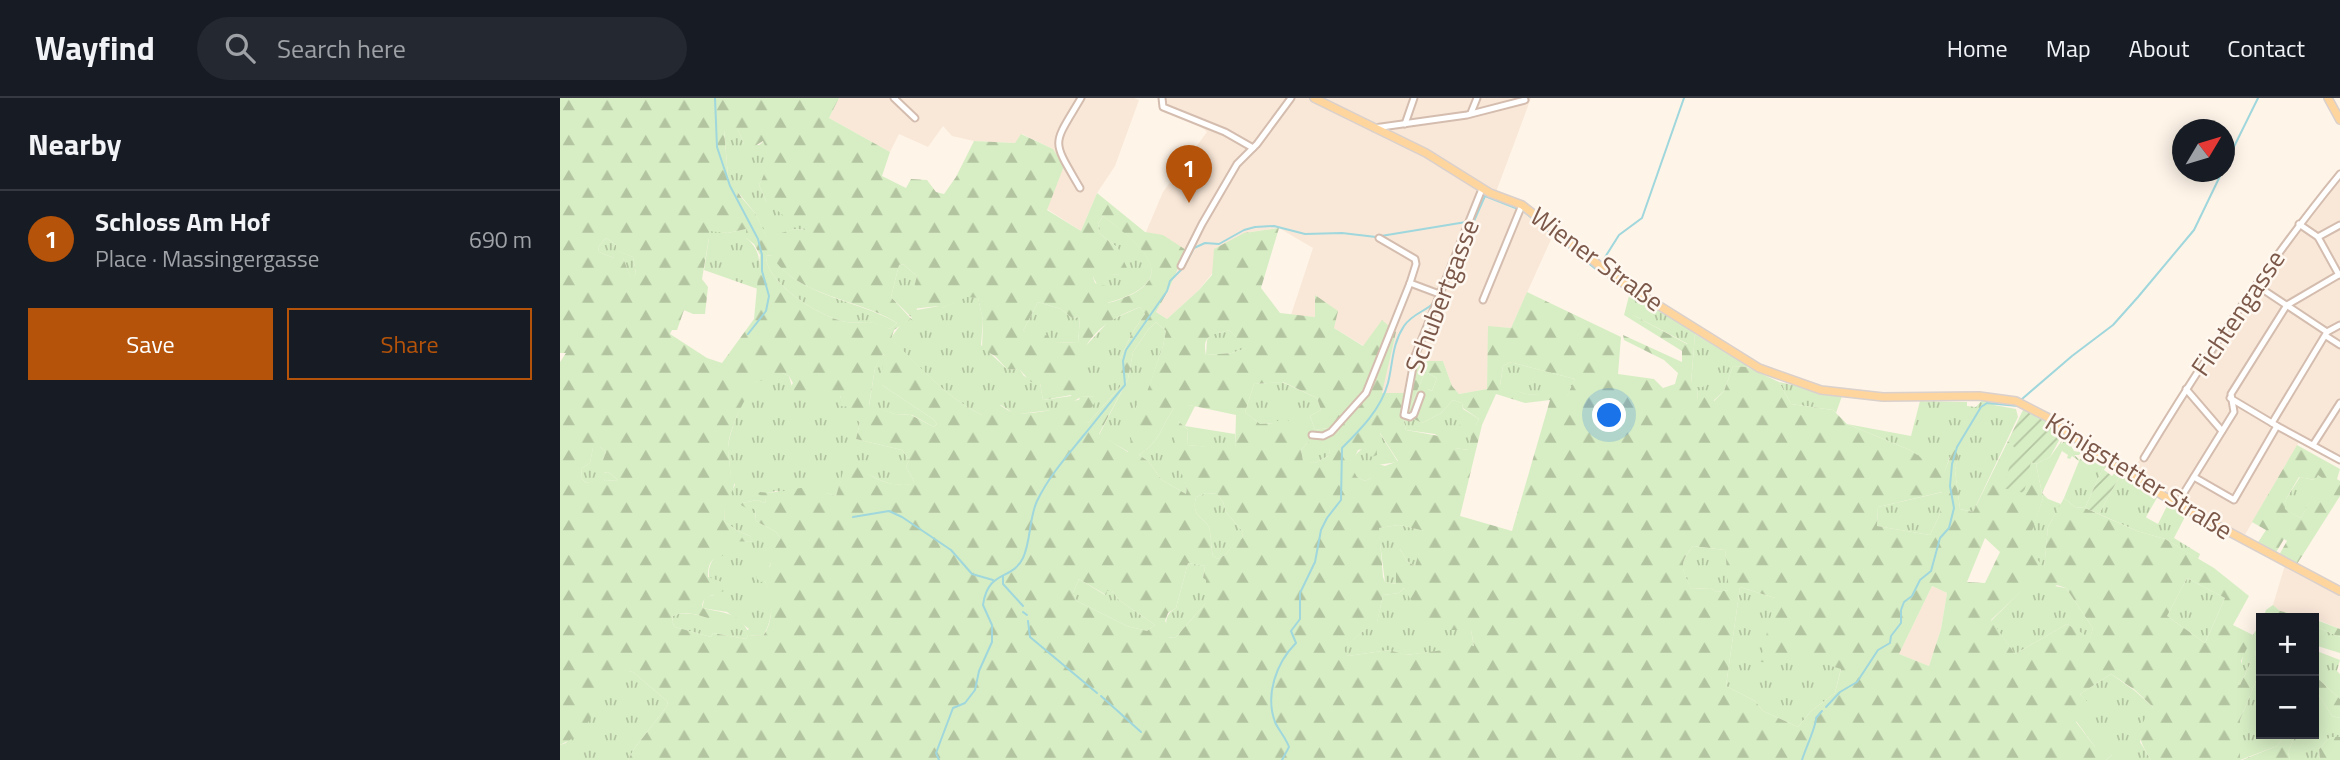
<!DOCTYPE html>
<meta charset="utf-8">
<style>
body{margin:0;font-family:"Titillium Web",sans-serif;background:#242831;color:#f1f3f6}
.controls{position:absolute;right:21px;bottom:21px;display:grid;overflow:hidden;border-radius:0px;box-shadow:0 4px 18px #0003}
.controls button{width:63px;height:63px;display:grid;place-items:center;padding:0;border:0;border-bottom:2px solid #363941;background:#171b24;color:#f1f3f6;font:35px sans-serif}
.compass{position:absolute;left:1612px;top:21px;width:63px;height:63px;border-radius:50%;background:#171b24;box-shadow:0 4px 18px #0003;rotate:52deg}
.you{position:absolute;left:1050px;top:318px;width:24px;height:24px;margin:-18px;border:5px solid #fff;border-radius:50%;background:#1a73e8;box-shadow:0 0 0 10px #1a73e833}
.badge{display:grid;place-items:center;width:46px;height:46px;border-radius:50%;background:#b45309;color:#fff;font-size:23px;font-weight:700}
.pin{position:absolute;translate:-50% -58px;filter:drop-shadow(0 2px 4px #0008)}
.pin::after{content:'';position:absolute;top:37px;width:24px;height:21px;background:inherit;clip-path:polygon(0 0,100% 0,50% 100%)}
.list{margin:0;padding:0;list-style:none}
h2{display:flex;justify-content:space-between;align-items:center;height:91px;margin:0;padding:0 28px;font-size:30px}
h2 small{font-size:23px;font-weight:400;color:#9ea1a6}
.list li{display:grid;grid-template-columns:46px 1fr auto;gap:21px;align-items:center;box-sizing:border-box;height:98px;padding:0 28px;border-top:2px solid #363941}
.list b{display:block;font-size:26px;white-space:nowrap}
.list p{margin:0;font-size:23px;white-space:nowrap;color:#9ea1a6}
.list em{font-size:23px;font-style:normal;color:#9ea1a6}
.actions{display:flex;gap:14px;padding:21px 28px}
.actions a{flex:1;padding:16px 0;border:2px solid #b45309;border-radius:0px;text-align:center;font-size:24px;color:#b45309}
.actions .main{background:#b45309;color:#fff}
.icon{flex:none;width:38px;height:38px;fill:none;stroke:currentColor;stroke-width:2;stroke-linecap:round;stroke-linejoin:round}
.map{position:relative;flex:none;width:1780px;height:662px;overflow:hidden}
header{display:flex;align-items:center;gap:42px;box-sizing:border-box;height:98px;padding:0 35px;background:#171b24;border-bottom:2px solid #363941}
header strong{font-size:33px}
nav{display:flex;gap:38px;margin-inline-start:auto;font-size:24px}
.search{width:490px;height:63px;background:#242831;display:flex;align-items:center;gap:18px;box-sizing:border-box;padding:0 24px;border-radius:38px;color:#9ea1a6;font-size:26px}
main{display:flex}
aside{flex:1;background:#171b24}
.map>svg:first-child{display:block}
.residential{fill:#f9e8d8}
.grass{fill:url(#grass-tufts)}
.forest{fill:url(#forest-firs);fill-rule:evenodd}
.garden{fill:url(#garden-furrows)}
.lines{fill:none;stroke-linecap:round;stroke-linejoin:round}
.stream{stroke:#9fd7dd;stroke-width:2}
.minor-casing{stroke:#d4bdaf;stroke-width:9}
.major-casing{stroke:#dad0cc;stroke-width:10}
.minor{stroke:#fff;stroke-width:5}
.major{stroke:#ffd59e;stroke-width:7}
.labels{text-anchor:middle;stroke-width:5;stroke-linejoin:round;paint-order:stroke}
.street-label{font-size:26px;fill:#7b5849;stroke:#fff8f0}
</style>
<header>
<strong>Wayfind</strong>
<div class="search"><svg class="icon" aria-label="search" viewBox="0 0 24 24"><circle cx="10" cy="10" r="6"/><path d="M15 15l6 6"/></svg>Search here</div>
<nav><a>Home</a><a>Map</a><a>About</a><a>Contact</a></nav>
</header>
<main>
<aside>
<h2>Nearby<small></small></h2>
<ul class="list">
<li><span class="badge">1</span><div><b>Schloss Am Hof</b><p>Place · Massingergasse</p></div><em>690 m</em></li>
</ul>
<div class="actions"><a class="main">Save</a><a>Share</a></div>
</aside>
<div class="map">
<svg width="1780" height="662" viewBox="0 0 1780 662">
<defs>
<pattern id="grass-tufts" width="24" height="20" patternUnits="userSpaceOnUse" patternTransform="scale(1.75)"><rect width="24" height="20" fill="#d7eec4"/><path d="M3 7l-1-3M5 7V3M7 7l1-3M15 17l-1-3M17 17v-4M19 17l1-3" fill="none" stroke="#b3c4a1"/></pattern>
<pattern id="forest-firs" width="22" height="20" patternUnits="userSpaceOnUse" patternTransform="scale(1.75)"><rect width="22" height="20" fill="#d7eec4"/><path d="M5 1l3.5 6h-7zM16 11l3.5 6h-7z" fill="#b3c4a1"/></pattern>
<pattern id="garden-furrows" width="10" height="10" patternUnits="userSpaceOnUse" patternTransform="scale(1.75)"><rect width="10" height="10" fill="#d7eec4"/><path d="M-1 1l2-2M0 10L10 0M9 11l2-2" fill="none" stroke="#b3c4a1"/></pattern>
</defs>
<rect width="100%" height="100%" fill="#fef4e8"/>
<!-- residential -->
<g class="residential">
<path d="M279 0H574L579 2 555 68 537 95 521 133 487 111 493 51 462 36 456 45 414 43 392 38 383 28 368 49 339 36 330 54 269 20Z"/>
<path d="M601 0H971L933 102 966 116 993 137 951 230 929 229 927 291 899 296 892 288 883 263H858L847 295H821L804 248 774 230 756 197 755 219 731 217 753 150 719 130 684 135 639 192 607 221 596 214 609 191 626 152 586 134 603 94 647 34 644 31 599 8Z"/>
<path d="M1780 73V364L1739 344 1683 440 1575 379 1573 372 1683 201 1740 122Z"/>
<path d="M1725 467 1780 489V531L1754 520 1720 513 1713 507Z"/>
<path d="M1372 488 1387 495 1381 531 1369 568 1339 556Z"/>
</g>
<!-- grass -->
<g class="grass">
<path d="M164 32H178L184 46 199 47 204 43C210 58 208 73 199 87L206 103 241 122 246 132 235 131 207 140 195 115 173 88 168 78Z"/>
<path d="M543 118C584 149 626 183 547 205L533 179 538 175 561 177 558 150 539 135 538 126Z"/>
<path d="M186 131V140C204 154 199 170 198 191L144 172 149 140 148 132 168 135Z"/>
<path d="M46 140 56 147 58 153 73 159 76 176 71 181 63 160H54L39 154 38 149Z"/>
<path d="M212 157C233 197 302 203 337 225L330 231C323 229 316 225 309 224 300 224 291 226 282 223 258 217 206 185 206 158Z"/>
<path d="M343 166 357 178 354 190 357 212 379 208 382 210 407 198 418 200 423 222 421 247 447 271 460 272 464 278 480 285 483 302 511 298 521 253 549 223 580 209 585 216 572 235 560 261V289L528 325 522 324 535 298 521 299 500 311 467 315H453L441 307 422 317C385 299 360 268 330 241L341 226 352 220 331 199 339 167Z"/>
<path d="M1070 194 1134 230 1128 246 1073 217H1064Z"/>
<path d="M478 204 501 211 512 220 520 219 518 245 494 244 463 233Z"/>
<path d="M596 224 606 233 603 248 587 295 576 309 573 342 569 354 539 337 568 281 573 254 588 232Z"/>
<path d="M669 232 687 250 672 255 646 257 647 242 652 235H659Z"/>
<path d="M1135 236 1187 267V269L1173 268 1164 293 1153 303 1138 304 1137 289 1131 286Z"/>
<path d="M322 256 326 258 322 287 373 321 377 326 374 329 352 317 335 316 309 308 315 270Z"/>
<path d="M950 264 1015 281 1007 299 966 296 940 288 943 268Z"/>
<path d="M865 274 877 280 872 293 868 291 855 321 862 325 881 315 893 302 902 305 903 311 919 321 916 327 897 329 911 339 909 352 894 350 875 336 846 332 844 324Z"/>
<path d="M222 275 229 278 233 293H276L286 307 292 309 300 324 296 341 342 352 349 362 346 369 354 383 353 386C328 391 305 376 288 361L276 398 267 395 234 391 226 395 216 393 203 396 206 401 205 405 197 402 182 405 195 411 196 423 216 434 221 440C213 454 211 468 204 482 215 497 213 523 203 538L188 537 186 541 153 535 151 539 115 529 112 524 113 518C131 509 168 528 186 533L189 531 167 514 142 510 145 499 154 497C143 467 150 464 171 442L193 444 190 438 178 433 165 424C162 408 168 399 175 387L170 378C171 368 168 360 168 351 168 336 185 294 196 284 202 279 214 277 222 275Z"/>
<path d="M722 284 757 300 761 312 750 318 755 332 768 330 773 335 769 343 770 357 755 365 743 364 741 352 749 343 736 333 726 335 714 325 700 326 685 314 694 286Z"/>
<path d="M1219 284 1282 298 1276 315 1273 312 1231 306Z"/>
<path d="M1427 301 1436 302 1434 307 1456 311 1458 319 1413 414 1400 411 1395 372 1401 344 1389 361 1384 376 1350 352 1287 326 1351 338 1360 303 1407 304V308L1416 309 1422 302Z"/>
<path d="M629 307 635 308 625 328 675 336V352L627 347 628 332 618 323C618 334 617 346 618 357 620 370 629 385 626 396L602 382 588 363 579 357C601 343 600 330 614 310Z"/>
<path d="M819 334 838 364 817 367 811 380 805 383 797 379 790 368C798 346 810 352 819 334Z"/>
<path d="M1503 341 1501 346 1507 341 1514 353 1518 354 1520 350 1523 351 1519 357H1514L1520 362 1527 353 1530 362 1534 363 1533 356 1545 365 1525 410 1515 409 1504 400 1519 363 1512 358 1510 361 1507 360 1508 357 1502 353 1482 395 1488 401 1501 406 1488 429 1484 471 1466 448 1483 400 1476 366 1490 359Z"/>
<path d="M33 349H40L46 354 43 362 44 375 48 374 58 382 45 383 44 381 26 385 21 380 22 370 30 365Z"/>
<path d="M1561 376 1598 398 1586 419 1587 420 1598 426 1609 404 1627 415 1614 440 1640 456 1638 461 1605 441 1577 433 1539 416Z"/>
<path d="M1758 377 1763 380 1741 420 1724 411 1726 401 1740 379 1754 382Z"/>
<path d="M1383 394 1380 416 1370 437 1317 428 1318 409Z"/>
<path d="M646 395 657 396 663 404 666 414 683 434 682 442 677 441 666 456 658 461 653 458C651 451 651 435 649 429 643 418 631 419 636 399Z"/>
<path d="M839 427 866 433 855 468 847 463 840 451 837 486 825 484 818 430Z"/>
<path d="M1133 448 1165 452 1170 492 1156 494 1151 490 1131 491C1122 471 1118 467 1133 448Z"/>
<path d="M628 465 645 468 643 480 646 482V505L615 540 608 539C606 526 603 518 616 510Z"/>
<path d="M1627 480 1665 500 1645 545 1607 518Z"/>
<path d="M519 481 545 497 547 493H552L559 502 595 527 587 533 567 528 517 503 513 495Z"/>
<path d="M1470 484 1506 490 1533 530 1530 541 1507 526 1455 556 1431 523Z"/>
<path d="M1180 489 1215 500 1233 555 1281 570 1275 595 1251 613 1238 629 1203 613 1195 603 1166 588Z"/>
<path d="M844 490 878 532H911L914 549 845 557 829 552 788 558 782 551 802 534 817 524 823 497 839 495Z"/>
<path d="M1701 525V543L1695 555 1699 567 1695 571 1691 564 1680 587 1678 586C1684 573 1680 575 1682 563 1683 551 1694 535 1701 525Z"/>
<path d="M1754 528 1780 539V555L1754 547Z"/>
<path d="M1754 552 1780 562 1777 573 1780 576V601L1754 577Z"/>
<path d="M60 571 73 574 107 603 108 607 74 651 68 662H0V647L6 645Z"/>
<path d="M1701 574V636H1726L1717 648 1680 662V622L1698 578Z"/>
<path d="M1551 576 1575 593 1593 609 1580 644 1591 662H1546L1552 657 1535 649 1516 623 1532 610 1520 596Z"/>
<path d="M1754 589 1772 618 1780 620V639H1770L1759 651 1760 662H1730L1728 654 1736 636H1754Z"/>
</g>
<!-- forest -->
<g class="forest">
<path d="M0 0H279L269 20 330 54 322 78 346 90 351 81 367 82 376 94 384 96 396 79 414 43 455 45 461 36 493 51 504 68 487 112 521 133 537 95 585 134 603 137 626 152 609 191 596 214 607 221 639 192 652 177 654 151 684 135 719 130 701 190 720 215 755 219V197L778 213 774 230 803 248 822 222 836 234 822 295H847L858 263H883L892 288 899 296 927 291 928 228 951 230 967 194 1061 239 1058 276 1094 281 1103 290 1115 286 1118 275 1104 262 1064 242 1063 237 1122 264V253L1064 217H1073L1127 246 1134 230 1135 236 1131 285 1142 276 1149 281 1143 289H1137L1138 303 1148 295 1152 297 1154 303 1164 293 1173 268 1187 269 1219 284 1231 306 1273 312 1287 326 1350 352 1384 375 1396 344 1402 343 1395 372 1400 411 1413 414 1448 343 1471 364 1476 366 1483 400 1467 448 1484 470 1488 429 1504 400 1515 409 1525 410 1577 433 1605 441 1654 470 1689 498 1673 527 1693 537 1681 563 1684 573 1678 586 1680 587 1691 564 1695 567V570L1699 567 1695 555 1701 543V574L1698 578 1680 622V662H1591C1576 638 1576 632 1593 609L1575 592 1551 576 1520 596 1533 610 1516 624 1535 649H1551L1552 657 1546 662H68L74 651 108 607 107 603 73 574 60 572 21 636 0 647V264L6 255H0ZM178 32 184 46 190 51 203 43C210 57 207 73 199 87L206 103 230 123H241L245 132 235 131 207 139 195 115 181 99 168 78 164 33ZM543 118C583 149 626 183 548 205L547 188 535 185 533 179 538 176 561 177 567 170 558 150 539 135 538 126ZM186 131V140L194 146 200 157 194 221 162 265 147 260 110 236 112 232H117L124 212 133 216H145L148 189 142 181 149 140V133L168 135ZM46 140 56 147 57 153 73 159 76 176 71 180 63 160 58 157 54 160 39 154 38 149ZM211 157C236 199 301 201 337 225L330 231C323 228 316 225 309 224 300 224 291 226 282 223 258 217 206 185 206 158ZM343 166 357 178 350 204 352 211 378 208 379 215 381 216 382 210 407 199 418 200 423 222 422 251 435 258 447 271 460 272 471 284 480 285 483 302 517 296 520 288 516 282C520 241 543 223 580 209L585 216 572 235 560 261V289L528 325 523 323 537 301 535 298 520 299 519 302 510 303C505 312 464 318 452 314 446 312 440 306 433 304L422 317C385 299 360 268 331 241L334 232 350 221 354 224 331 199 339 167ZM478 204 501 211 512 220 520 219 518 245 495 244 486 237 463 233ZM596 224 606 233 603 248 587 294C569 305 575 336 568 354L539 336 568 281 573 254 588 232ZM669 232 686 250 672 255 646 257C641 235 655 237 669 232ZM323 256 325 258 321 278 322 287 373 321 377 326 374 329 351 317 335 316 309 307 315 270ZM950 264 1015 281 1007 298 966 296 940 287 943 268ZM865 274 877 280 872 293 867 291 854 321 862 325 881 315 893 302 902 305 903 310 919 321 916 327 903 324 896 330 911 339 908 352 895 350V341L846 332 844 324ZM222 275 229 278 233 285 230 290 233 293H276L277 297 281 299 280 308 291 309V320L300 324 296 341 342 352 349 362 346 369 354 383 352 386C330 390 306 379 293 361H287L276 398 267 395V390C244 385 222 397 200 394L198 396 206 401 205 405 197 402 182 405 181 407 186 410 195 411 196 423 216 434 221 440 212 455 210 469 201 468 197 471V481L201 484 205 483C213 500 214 523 203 538L188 537 186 541 153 535 151 539 115 529 112 524 113 518C134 507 167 532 188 533 177 513 162 515 142 510 142 497 153 498 164 493L162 484 148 479C148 468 150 459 163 458L171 443 194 444 190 438 178 433 165 424C161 402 177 395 174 379L170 378C171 367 168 360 168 350 169 330 185 299 197 283L216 282ZM723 284 757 300 761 312 750 318 755 332 768 330 772 335 768 343 770 357 755 365 743 363 741 352 749 343 750 336 739 331 727 334 729 323 724 319 714 325 700 326 685 314 694 286ZM936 296 965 305 990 302 952 433 900 418 922 327ZM629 307 676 317 675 351 627 347 628 332 617 322C611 337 617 359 621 374 624 382 628 387 626 396L602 382 588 363 579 357C601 343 600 330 614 310L619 314ZM820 335 838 363 825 368 812 364 807 368 811 380 805 383 797 379 791 368 798 352 803 351 812 359 817 357 816 340ZM40 349 46 354 43 362V375L48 374 58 382 45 383 44 380 26 385 21 380 22 370 30 365 33 350ZM1382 394 1380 416 1370 437 1317 428 1318 409ZM646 395 657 396 663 404 666 414 683 434 682 441 677 440 666 456 658 461 653 458C651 451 651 434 649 429 643 418 631 419 636 399ZM839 427 865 433 855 468 847 463 840 451 836 453V486L825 484 823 479 819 430ZM1425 440 1440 454 1425 485 1407 484ZM1133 448 1165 452 1169 492 1156 494 1151 490 1131 491C1122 470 1118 467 1133 448ZM628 465 645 468 643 480 646 482V505L615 540 608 539 609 529 605 523 608 515 616 510ZM1627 480 1665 500 1645 545 1607 518ZM519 481 546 497 547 493H552L559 502 595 527 587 533 567 528 517 503 513 495ZM1470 485 1486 495 1497 487 1506 490 1533 530 1530 540 1507 526 1455 556 1431 522ZM1372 488 1387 495 1381 531 1369 568 1339 556ZM1180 489 1215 500 1200 564 1221 565 1233 556 1281 571 1275 595 1251 613 1238 629 1203 613 1195 603 1166 588ZM844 490 866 529 878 532H911L914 548 846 557 829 552 788 558 783 551 802 534 817 525 823 497 839 495Z"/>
<path d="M1737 347 1780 371 1777 381 1780 383V398L1737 466 1719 457 1727 443 1724 441 1715 456 1697 446 1706 432 1692 424ZM1758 377 1762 380 1741 420 1725 411 1726 401 1739 379 1755 382Z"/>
<path d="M1713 507 1720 513 1750 520 1719 518 1718 520H1703L1706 512Z"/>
<path d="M1754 521 1780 531V539L1754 528Z"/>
<path d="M1754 577 1780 601V620L1772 618 1754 589Z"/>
<path d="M1726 636H1736L1728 654 1730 662H1682L1717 648Z"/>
<path d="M1770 639H1780V662H1760L1759 651Z"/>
</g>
<!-- garden -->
<g class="garden">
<path d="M1464 310 1503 335 1490 359 1476 366 1471 364 1464 395 1443 390 1455 350 1448 343Z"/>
<path d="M1545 365 1547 367 1544 372 1552 378 1556 373 1561 376 1539 416 1525 410Z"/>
</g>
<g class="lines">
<!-- stream -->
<g class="stream">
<path d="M155 0 157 49 170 88 198 141 202 157V173L209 198 206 213 188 236"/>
<path d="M1664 69 1698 0"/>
<path d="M911 123H914L925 98 963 113 1037 172 1039 168"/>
<path d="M821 138 906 124"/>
<path d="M1042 164 1059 137 1082 120 1124 0"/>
<path d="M1462 301 1512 258 1553 227 1578 199 1634 132 1662 74"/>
<path d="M293 419 329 413 342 419 391 452 412 476 433 482"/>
<path d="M443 478V486L463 508"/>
<path d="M463 514 467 517"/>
<path d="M468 523 470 539 537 595"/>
<path d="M541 598 581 634"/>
<path d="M1266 609 1280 594 1297 584 1318 552 1330 545 1331 538 1341 525V512L1344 504 1352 498 1360 482 1371 473 1380 440 1389 430 1394 410 1390 388 1392 366 1397 349 1421 309 1427 305 1458 308"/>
<path d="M379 662 376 655 393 610 405 605 415 592 419 573 432 544V527L423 507C428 471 452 483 463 460 471 443 469 420 477 403 489 378 507 358 524 337 538 320 551 303 565 287L563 263 566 252 607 193 610 183 624 169 634 150 645 145 659 146 684 132 695 129 714 128 745 136 782 135 816 139"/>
<path d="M722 662 729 649C726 640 719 633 715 624 705 597 716 565 736 545L731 533 740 521V495L755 464 761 432 767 420 781 402 782 350C801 331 821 311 828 285 833 265 832 246 844 228 852 216 864 214 874 205"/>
<path d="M1242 662C1245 652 1257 626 1256 620L1262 613"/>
</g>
<defs>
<g id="minor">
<path d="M334 0 355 20"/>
<path d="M602 0 603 9 665 34 693 50"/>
<path d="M911 15 917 0"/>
<path d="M845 26 854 0"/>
<path d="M814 30 907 17 965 2"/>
<path d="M520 90C491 40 492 49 521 0"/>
<path d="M1739 126 1758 139 1779 177"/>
<path d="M1758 139 1780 127"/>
<path d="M621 168 642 126 677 66 697 46 731 0"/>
<path d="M850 185 882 197"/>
<path d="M1696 187 1767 234"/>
<path d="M923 202 962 107"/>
<path d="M1766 238 1780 247"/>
<path d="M1626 291 1662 333"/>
<path d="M861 297 854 316 850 319 844 317 855 258 922 91"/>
<path d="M1670 300 1717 328 1780 362"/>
<path d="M1712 325 1767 234 1780 227"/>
<path d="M752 337 763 338 771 334 806 295 850 185 856 166 855 161 819 140"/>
<path d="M1753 347 1780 305"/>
<path d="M1584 360C1644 261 1707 165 1780 76"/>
<path d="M1634 379 1674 402 1717 328"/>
<path d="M1617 406 1674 314 1671 296 1727 207 1780 176"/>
</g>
<g id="major">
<path d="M754 0 866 55 930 95 962 107 1058 182 1199 270 1261 292 1323 299 1419 298 1456 303 1487 319 1551 366 1617 406 1780 493"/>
<path d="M1768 0 1780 22"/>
</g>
</defs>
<!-- minor casing -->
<use href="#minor" class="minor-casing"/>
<!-- major casing -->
<use href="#major" class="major-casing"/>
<!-- minor -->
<use href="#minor" class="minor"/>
<!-- major -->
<use href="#major" class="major"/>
</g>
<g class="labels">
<!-- street labels -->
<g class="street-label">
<text transform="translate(1037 161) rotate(36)" y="9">Wiener Straße</text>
<text transform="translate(882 198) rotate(-69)" y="9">Schubertgasse</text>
<text transform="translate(1678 215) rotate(-56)" y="9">Fichtengasse</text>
<text transform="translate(1579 378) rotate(32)" y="9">Königstetter Straße</text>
</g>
</g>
</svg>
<div class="controls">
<button>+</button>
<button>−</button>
</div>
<svg class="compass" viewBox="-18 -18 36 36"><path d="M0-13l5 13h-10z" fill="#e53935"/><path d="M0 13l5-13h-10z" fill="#9ea1a6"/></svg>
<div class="you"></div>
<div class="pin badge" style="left:629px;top:105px">1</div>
</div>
</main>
